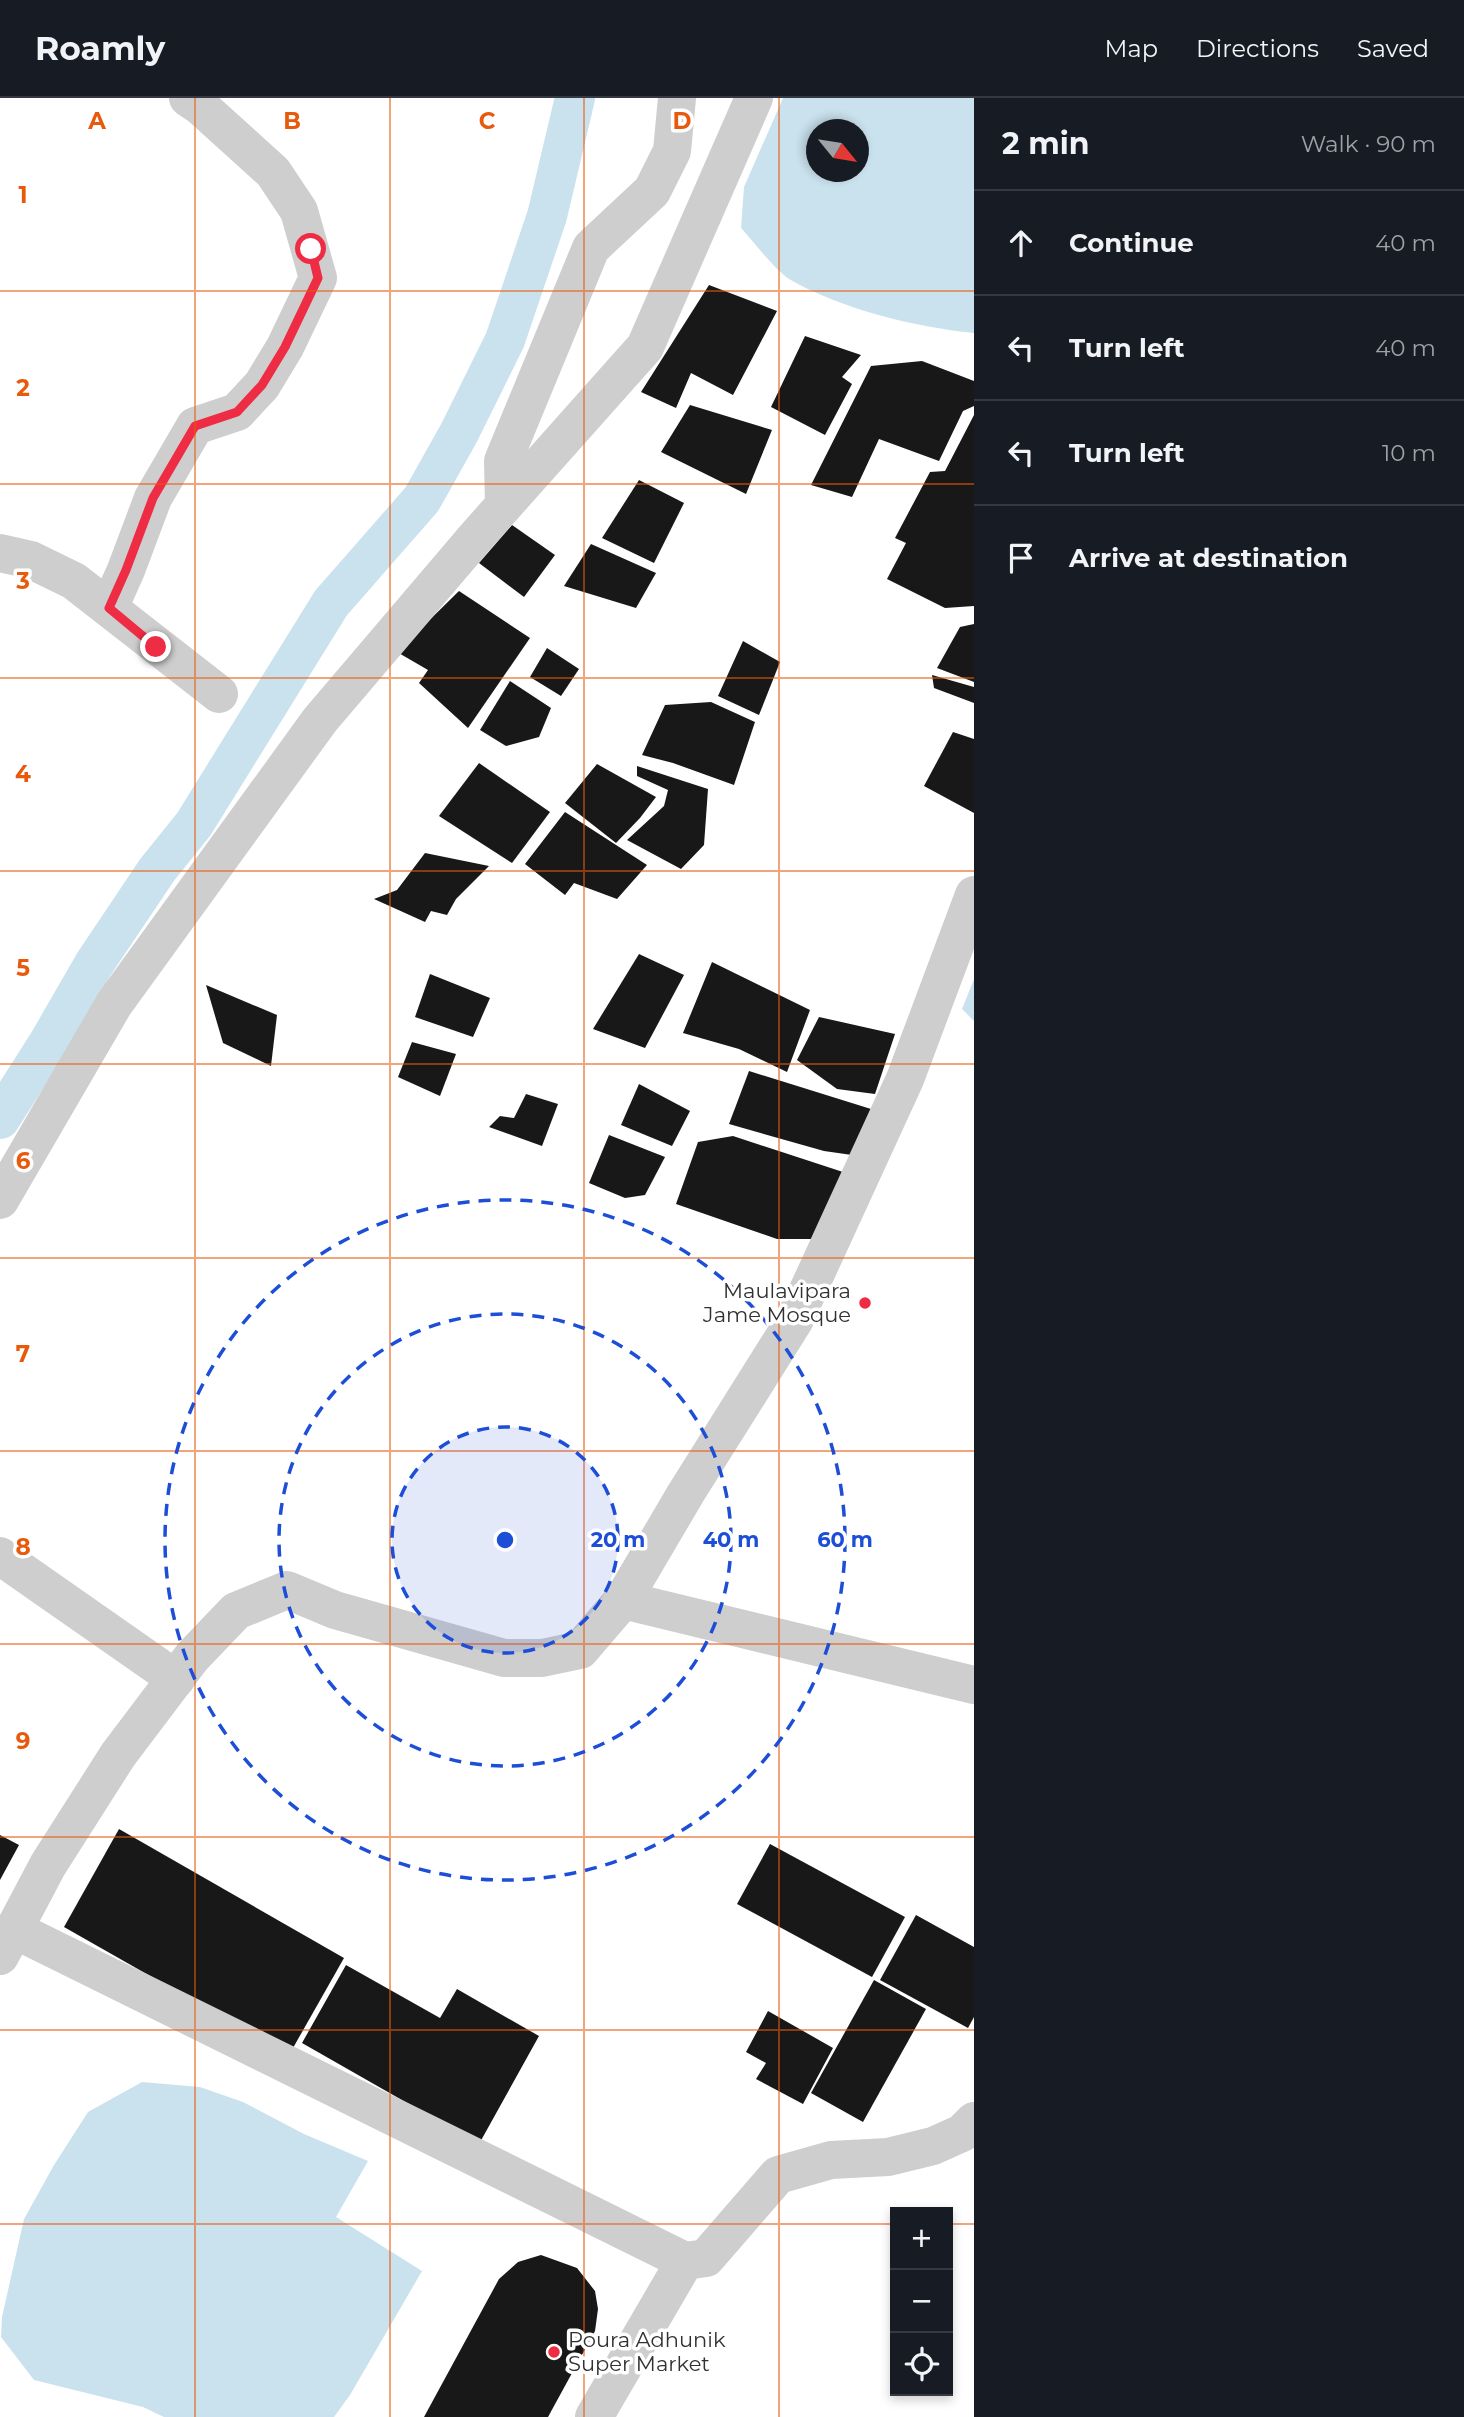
<!DOCTYPE html>
<meta charset="utf-8">
<style>
body{margin:0;font-family:Montserrat,sans-serif;background:#20242c;color:#f1f3f6}
.controls{position:absolute;right:21px;bottom:21px;display:grid;overflow:hidden;border-radius:0px;box-shadow:0 4px 10px #0003}
.controls button{width:63px;height:63px;display:grid;place-items:center;padding:0;border:0;border-bottom:2px solid #363941;background:#171b24;color:#f1f3f6;font:35px sans-serif}
.compass{position:absolute;left:806px;top:21px;width:63px;height:63px;border-radius:50%;background:#171b24;box-shadow:0 4px 10px #0003;rotate:120deg}
.stop{position:absolute;width:21px;height:21px;margin:-16px;border:5px solid #ee2c44;border-radius:50%;background:#fff}
.stop.end{background:#ee2c44;border-color:#fff;box-shadow:0 2px 7px #0008}
.list{margin:0;padding:0;list-style:none}
h2{display:flex;justify-content:space-between;align-items:center;height:91px;margin:0;padding:0 28px;font-size:30px}
h2 small{font-size:23px;font-weight:400;color:#9ea1a6}
.list li{display:grid;grid-template-columns:46px 1fr auto;gap:21px;align-items:center;box-sizing:border-box;height:105px;padding:0 28px;border-top:2px solid #363941}
.list b{display:block;font-size:26px;white-space:nowrap}
.list em{font-size:23px;font-style:normal;color:#9ea1a6}
.icon{flex:none;width:38px;height:38px;fill:none;stroke:currentColor;stroke-width:2;stroke-linecap:round;stroke-linejoin:round}
.map{position:relative;flex:none;width:974px;height:2319px;overflow:hidden}
header{display:flex;align-items:center;gap:42px;box-sizing:border-box;height:98px;padding:0 35px;background:#171b24;border-bottom:2px solid #363941}
header strong{font-size:33px}
nav{display:flex;gap:38px;margin-inline-start:auto;font-size:24px}
main{display:flex}
aside{flex:1;background:#171b24}
.map>svg:first-child{display:block}
.water{fill:#cae2ee;fill-rule:evenodd}
.lines{fill:none;stroke-linecap:round;stroke-linejoin:round}
.canal{stroke:#cae2ee;stroke-width:40}
.building{fill:#181818}
.minor{stroke:#cecece;stroke-width:38}
.route{stroke:#ee2c44;stroke-width:9}
.grid{fill:none;stroke:#e8590c;stroke-width:2;stroke-opacity:0.55}
.ring{fill:none;stroke:#1d4ed8;stroke-width:3.5;stroke-dasharray:12 9}
.poi-dot{fill:#ee2c44;stroke:#fff;stroke-width:2.5}
.labels{text-anchor:middle;stroke-width:7;stroke-linejoin:round;paint-order:stroke}
.poi-label{font-size:21px;fill:#313131;stroke:#fff;text-anchor:end}
.grid-label{font-size:23px;text-anchor:middle;font-weight:bold;fill:#e8590c;stroke:#fff;stroke-width:7;stroke-linejoin:round;paint-order:stroke}
.centre{fill:#1d4ed8;stroke:#fff;stroke-width:3.5}
.ring-label{font-size:21px;text-anchor:middle;font-weight:bold;fill:#1d4ed8;stroke:#fff;stroke-width:7;stroke-linejoin:round;paint-order:stroke}
</style>
<header>
<strong>Roamly</strong>
<nav><a>Map</a><a>Directions</a><a>Saved</a></nav>
</header>
<main>
<div class="map">
<svg width="974" height="2319" viewBox="0 0 974 2319">
<rect width="100%" height="100%" fill="#fff"/>
<!-- water -->
<g class="water">
<path d="M783 0H974V235C914 229 841 211 789 181 775 172 753 143 741 130L744 89ZM816 32H858V74H816Z"/>
<path d="M974 881V923L962 911Z"/>
<path d="M142 1984 200 1989 243 2004 304 2036 368 2063 336 2119 422 2173 350 2297 334 2319H164L143 2309 34 2282 1 2239 2 2219 24 2121 54 2067 88 2014Z"/>
</g>
<g class="lines">
<!-- canal -->
<path class="canal" d="M0 1021 49 944 94 866 157 772 194 726 331 505 422 401 459 335 505 242 547 118 575 0"/>
</g>
<!-- building -->
<g class="building">
<path d="M709 187 777 213 733 297 691 275 676 310 641 294Z"/>
<path d="M805 238 861 257 842 279 852 286 825 337 771 309Z"/>
<path d="M922 263 974 283V308L963 313 939 363 879 341 852 399 811 387 871 268Z"/>
<path d="M690 307 772 332 746 396 661 354Z"/>
<path d="M974 317V508L945 510 887 481 906 445 895 440 930 374 945 373Z"/>
<path d="M639 382 684 405 654 465 602 440Z"/>
<path d="M512 427 555 457 524 499 479 465Z"/>
<path d="M591 446 656 475 636 510 564 488Z"/>
<path d="M459 493 530 540 468 630 419 585 428 572 397 554Z"/>
<path d="M974 526V584L937 570 960 529Z"/>
<path d="M743 543 780 564 759 617 718 598Z"/>
<path d="M547 550 579 571 561 598 530 579Z"/>
<path d="M932 577 974 589V605L934 590Z"/>
<path d="M510 583 551 610 539 639 506 648 480 632Z"/>
<path d="M711 604 755 624 734 687 673 665 642 657 665 607Z"/>
<path d="M953 634 974 641V715L924 688Z"/>
<path d="M479 665 550 714 512 765 439 718Z"/>
<path d="M597 666 656 699 640 720 616 745 565 705Z"/>
<path d="M637 668 708 691 704 747 681 771 627 742 664 708 668 692 637 678Z"/>
<path d="M565 714 647 767 617 801 574 785 565 797 525 766Z"/>
<path d="M425 755 489 768 456 801 447 817 431 813 425 824 374 801 397 792Z"/>
<path d="M639 856 684 877 645 950 593 931Z"/>
<path d="M712 864 810 912 787 974 739 951 683 935Z"/>
<path d="M430 876 490 900 473 939 415 919Z"/>
<path d="M206 887 277 917 271 968 223 945Z"/>
<path d="M819 919 895 936 875 996 837 991 797 962Z"/>
<path d="M412 944 456 956 440 998 398 979Z"/>
<path d="M749 973 871 1011 852 1057 824 1053 729 1026Z"/>
<path d="M639 986 690 1013 672 1048 621 1027Z"/>
<path d="M526 996 558 1006 542 1048 489 1029 500 1018 514 1020Z"/>
<path d="M609 1037 665 1059 645 1097 625 1100 589 1085Z"/>
<path d="M733 1038 846 1075 816 1141H777L676 1106 698 1044Z"/>
<path d="M119 1731 344 1860 289 1957 64 1829Z"/>
<path d="M0 1737 19 1747 0 1782Z"/>
<path d="M770 1746 905 1819 872 1879 737 1806Z"/>
<path d="M916 1817 974 1849V1919L968 1930 880 1882Z"/>
<path d="M346 1867 440 1920 457 1891 539 1938 479 2046 302 1945Z"/>
<path d="M874 1882 926 1911 863 2024 811 1995Z"/>
<path d="M768 1913 833 1950 803 2006 756 1981 766 1965 746 1954Z"/>
<path d="M541 2157 577 2170 595 2193 598 2211 595 2233 548 2319H424L499 2181 518 2164Z"/>
</g>
<g class="lines">
<!-- minor -->
<g class="minor">
<path d="M504 407 503 363 591 150 652 93 672 53 677 0"/>
<path d="M0 455 31 462 74 483 219 596"/>
<path d="M109 510 126 472 153 400 195 328 237 314 262 287 285 249 318 180 299 113 273 74 200 8 188 0"/>
<path d="M0 1102 114 906 320 622 475 440 645 249 754 0"/>
<path d="M0 1458 176 1581"/>
<path d="M623 1502 974 1587"/>
<path d="M13 1831 685 2163 706 2160 778 2077 831 2062 888 2059 933 2048 962 2035 974 2023"/>
<path d="M0 1858 48 1767 118 1657 192 1559 236 1513 287 1492 335 1512 504 1560H542L580 1552 623 1502 686 1395 794 1223 905 981 974 797"/>
<path d="M594 2319 685 2163"/>
</g>
</g>
<g class="lines">
<!-- route -->
<path class="route" d="M156 549 109 510 126 472 153 400 195 328 237 314 262 287 285 249 318 180 311 151"/>
</g>
<!-- grid -->
<path class="grid" d="M195 0V2319M390 0V2319M584 0V2319M779 0V2319M0 193H974M0 386H974M0 580H974M0 773H974M0 966H974M0 1160H974M0 1353H974M0 1546H974M0 1739H974M0 1932H974M0 2126H895M948 2126H974"/>
<!-- distance rings -->
<circle cx="505" cy="1442" r="113" fill="#1d4ed8" fill-opacity=".12"/>
<g class="ring">
<circle cx="505" cy="1442" r="113"/>
<circle cx="505" cy="1442" r="226"/>
<circle cx="505" cy="1442" r="340"/>
</g>
<!-- markers -->
<g class="poi-dot">
<circle cx="865" cy="1205" r="7"/>
<circle cx="554" cy="2254" r="7"/>
</g>
<g class="labels">
<!-- poi labels -->
<g class="poi-label">
<text x="851" y="1200">Maulavipara<tspan x="851" dy="24">Jame Mosque</tspan></text>
<text x="568" y="2249" text-anchor="start">Poura Adhunik<tspan x="568" dy="24">Super Market</tspan></text>
</g>
</g>
<g class="grid-label">
<text x="97" y="31">A</text>
<text x="292" y="31">B</text>
<text x="487" y="31">C</text>
<text x="682" y="31">D</text>
<text x="23" y="105">1</text>
<text x="23" y="298">2</text>
<text x="23" y="491">3</text>
<text x="23" y="684">4</text>
<text x="23" y="878">5</text>
<text x="23" y="1071">6</text>
<text x="23" y="1264">7</text>
<text x="23" y="1457">8</text>
<text x="23" y="1651">9</text>
</g>
<circle cx="505" cy="1442" r="10" class="centre"/>
<g class="ring-label">
<text x="618" y="1449">20 m</text>
<text x="731" y="1449">40 m</text>
<text x="845" y="1449">60 m</text>
</g>
</svg>
<div class="controls">
<button>+</button>
<button>−</button>
<button><svg class="icon" aria-label="locate" viewBox="0 0 24 24"><circle cx="12" cy="12" r="6"/><path d="M12 2v4M12 18v4M2 12h4M18 12h4"/></svg></button>
</div>
<svg class="compass" viewBox="-18 -18 36 36"><path d="M0-13l5 13h-10z" fill="#e53935"/><path d="M0 13l5-13h-10z" fill="#9ea1a6"/></svg>
<div class="stop" style="left:311px;top:151px"></div>
<div class="stop end" style="left:156px;top:549px"></div>
</div>
<aside>
<h2>2 min<small>Walk · 90 m</small></h2>
<ul class="list">
<li><svg class="icon" aria-label="ahead" viewBox="0 0 24 24"><path d="M12 20V5M6 11l6-6 6 6"/></svg><div><b>Continue</b></div><em>40 m</em></li>
<li><svg class="icon" aria-label="left" viewBox="0 0 24 24"><path d="M17 20v-9H6M10 6l-5 5 5 5"/></svg><div><b>Turn left</b></div><em>40 m</em></li>
<li><svg class="icon" aria-label="left" viewBox="0 0 24 24"><path d="M17 20v-9H6M10 6l-5 5 5 5"/></svg><div><b>Turn left</b></div><em>10 m</em></li>
<li><svg class="icon" aria-label="arrive" viewBox="0 0 24 24"><path d="M6 21V4h12l-3 4 3 4H6"/></svg><div><b>Arrive at destination</b></div></li>
</ul>
</aside>
</main>
